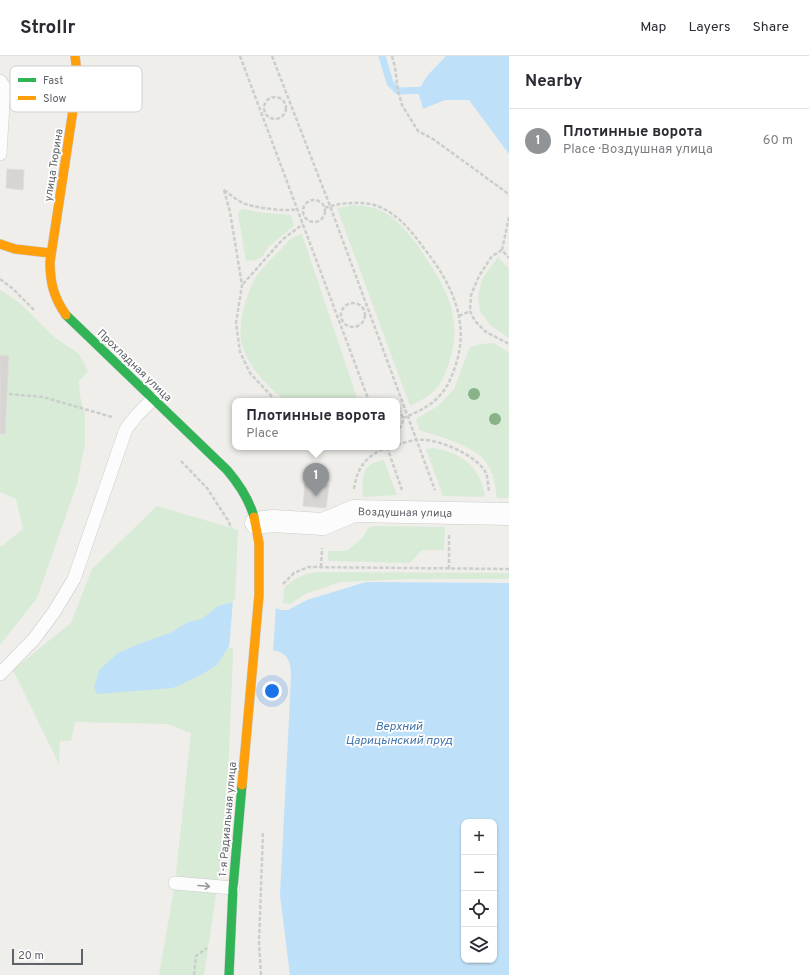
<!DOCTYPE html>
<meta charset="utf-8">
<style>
body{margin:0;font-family:Overpass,sans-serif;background:#f2f2f3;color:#2b2b33}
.controls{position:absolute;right:12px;bottom:12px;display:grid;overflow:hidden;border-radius:8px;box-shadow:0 1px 3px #0004}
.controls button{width:36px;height:36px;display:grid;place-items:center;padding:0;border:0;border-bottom:1px solid #e1e1e2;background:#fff;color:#2b2b33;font:20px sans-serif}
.scale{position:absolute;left:12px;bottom:10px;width:71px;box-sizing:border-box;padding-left:4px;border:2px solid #5f6368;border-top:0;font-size:11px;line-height:14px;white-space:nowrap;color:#5f6368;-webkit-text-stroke:3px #fff;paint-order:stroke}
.you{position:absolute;left:272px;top:635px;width:14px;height:14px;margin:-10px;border:3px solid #fff;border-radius:50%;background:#1a73e8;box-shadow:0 0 0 6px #1a73e833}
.badge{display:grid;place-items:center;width:26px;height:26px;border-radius:50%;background:#919496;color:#fff;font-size:13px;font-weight:700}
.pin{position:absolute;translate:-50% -33px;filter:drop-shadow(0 1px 2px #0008)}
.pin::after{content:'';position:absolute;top:21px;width:14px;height:12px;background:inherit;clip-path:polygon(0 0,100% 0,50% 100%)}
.popup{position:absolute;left:232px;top:342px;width:168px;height:52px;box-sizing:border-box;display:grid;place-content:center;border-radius:8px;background:#fff;filter:drop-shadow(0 1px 3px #0005);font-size:13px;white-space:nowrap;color:#7c7c81}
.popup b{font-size:15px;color:#2b2b33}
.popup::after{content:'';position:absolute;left:50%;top:100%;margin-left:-8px;border:8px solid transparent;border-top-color:#fff}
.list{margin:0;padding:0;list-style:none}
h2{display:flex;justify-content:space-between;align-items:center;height:52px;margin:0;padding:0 16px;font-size:17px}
h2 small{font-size:13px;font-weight:400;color:#7c7c81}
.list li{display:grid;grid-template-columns:26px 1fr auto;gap:12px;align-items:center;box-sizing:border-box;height:64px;padding:0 16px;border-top:1px solid #e1e1e2}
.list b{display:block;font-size:15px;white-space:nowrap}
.list p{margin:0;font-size:13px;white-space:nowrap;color:#7c7c81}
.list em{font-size:13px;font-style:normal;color:#7c7c81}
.icon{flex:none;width:22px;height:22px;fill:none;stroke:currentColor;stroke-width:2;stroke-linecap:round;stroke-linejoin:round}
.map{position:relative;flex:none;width:509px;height:919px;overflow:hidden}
header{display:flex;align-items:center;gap:24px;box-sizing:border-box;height:56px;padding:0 20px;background:#fff;border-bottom:1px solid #e1e1e2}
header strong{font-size:19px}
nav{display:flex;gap:22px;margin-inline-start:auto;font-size:14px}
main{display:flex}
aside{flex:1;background:#fff}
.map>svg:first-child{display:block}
.green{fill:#d8ebd6}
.water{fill:#bfe0f9;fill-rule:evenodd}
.pier{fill:#efeeea}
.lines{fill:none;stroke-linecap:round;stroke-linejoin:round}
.stream{stroke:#bfe0f9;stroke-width:7}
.building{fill:#d6d5d3;stroke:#deddd9}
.lane-casing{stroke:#cbcccc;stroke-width:14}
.street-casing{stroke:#cbcccc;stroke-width:23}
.fast-casing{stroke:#cacacb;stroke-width:10}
.slow-casing{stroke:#cacacb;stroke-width:10}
.path{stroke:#cacfcc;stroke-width:2.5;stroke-dasharray:4 2;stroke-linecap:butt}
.lane{stroke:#fdfcfc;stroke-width:13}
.street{stroke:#fdfcfc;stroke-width:22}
.fast{stroke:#30b455;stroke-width:9}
.slow{stroke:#ff9f0a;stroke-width:9}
.tree{fill:#88b388}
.oneway{stroke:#96999c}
.labels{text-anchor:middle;stroke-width:3.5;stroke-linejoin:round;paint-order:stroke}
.street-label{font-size:11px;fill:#5f6368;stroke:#fff}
.water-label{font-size:12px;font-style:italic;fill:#4174aa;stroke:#fff}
.key{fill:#fff;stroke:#cfd0d2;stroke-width:1}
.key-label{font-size:11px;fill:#5f6368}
</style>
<header>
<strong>Strollr</strong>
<nav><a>Map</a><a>Layers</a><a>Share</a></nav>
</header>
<main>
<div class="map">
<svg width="509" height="919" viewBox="0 0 509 919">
<rect width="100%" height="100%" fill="#efeeea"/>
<!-- green -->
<g class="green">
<path d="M353 149C364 150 376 151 385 157 400 165 415 185 424 199 448 235 463 264 449 307 441 332 433 339 410 350L337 152Z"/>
<path d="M244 153 257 156 291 159 294 170 269 190 262 201 255 204 246 205 238 158 240 154Z"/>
<path d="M302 178 358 345H285C268 330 251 315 243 292 236 273 245 242 254 224 261 212 271 203 280 194 289 185 289 182 302 178Z"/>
<path d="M498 201 509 213V282L490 269 480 255 478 240 482 223Z"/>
<path d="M0 234 20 247 53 280 79 298 88 315 79 325 80 340 85 359V387L77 428 37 542 0 589V490H2L23 473 16 443 0 436V378H5L9 300 0 299Z"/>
<path d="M494 287 509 297V442H497C495 429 494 417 486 406 475 390 438 380 419 374L416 363 438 350 454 333 470 291 481 288Z"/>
<path d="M434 392C463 398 480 410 485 441L443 440 426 393Z"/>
<path d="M384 404 397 439 363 441C362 421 361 407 384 404Z"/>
<path d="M157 450 225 470 238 474 226 772 204 919H159L175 827 191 677 168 668 75 666 71 685H60L59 708 13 614 71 567 92 513Z"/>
<path d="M376 470 445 471 444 494H422L410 507 328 505V495H347L363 481 368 472Z"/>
<path d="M318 516 509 517V523H407L341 526 305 538 291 548 283 547 284 532C294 522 303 518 318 516Z"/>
</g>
<!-- water -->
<g class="water">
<path d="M446 0H509V98L469 44H445L423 53 418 35 427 20Z"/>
<path d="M366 526 509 527V919H290L280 839 291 623C291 610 291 600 277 595L229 590 217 609 199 620 173 632 97 638 94 632 99 614 118 597 136 589 170 577 188 566 202 563 218 550 241 544 252 543 281 554H288L307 544ZM464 766H494V904H464Z"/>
</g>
<!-- pier -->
<path class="pier" d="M252 541 276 550 273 596 230 592 229 594 233 544 241 542Z"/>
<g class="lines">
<!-- stream -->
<path class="stream" d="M382 0 390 27 398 35 427 34"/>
</g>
<!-- building -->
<g class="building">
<path d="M7 113 24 114 23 134 6 132Z"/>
<path d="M0 299 9 300 5 378H0Z"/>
<path d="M305 427 329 429 326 452 303 450Z"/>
</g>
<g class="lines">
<defs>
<g id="lane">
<path d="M0 25 4 31 0 98"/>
<path d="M0 618 34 583 54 556 74 523 126 373 137 359 153 343"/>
<path d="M175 827 233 832"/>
</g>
<path id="street" d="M256 467 273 465 323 468 354 455 509 458"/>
<g id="fast">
<path d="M66 259 227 414C239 428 249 443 254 461"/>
<path d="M229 919 233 832 242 729"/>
</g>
<g id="slow">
<path d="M0 188 15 193 50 197"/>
<path d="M66 259C54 242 50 227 50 206L75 41 77 16 75 0"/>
<path d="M242 729 259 539V487L254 461"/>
</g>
</defs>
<!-- lane casing -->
<use href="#lane" class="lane-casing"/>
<!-- street casing -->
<use href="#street" class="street-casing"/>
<!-- fast casing -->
<use href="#fast" class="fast-casing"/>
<!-- slow casing -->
<use href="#slow" class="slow-casing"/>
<!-- path -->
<g class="path">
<path d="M240 0 369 345"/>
<path d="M272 0 330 150 435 434"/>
<path d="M392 0 395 11 398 35 402 49 418 75 433 83 506 136 509 140"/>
<circle cx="275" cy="52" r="11"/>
<path d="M224 134 230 156 242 229 236 267 240 296 250 317 276 345"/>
<path d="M224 134C232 140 239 146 248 149 260 152 286 156 298 153"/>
<circle cx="314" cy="155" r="11"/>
<path d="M325 152C341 146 369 144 384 153 401 162 412 176 423 191 451 226 471 266 455 311 446 340 431 351 403 362"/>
<path d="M509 161 502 194 509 202"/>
<path d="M502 194 492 200 479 220 471 239 470 255 475 265 486 276 509 288"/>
<path d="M0 223 12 232 34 254"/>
<path d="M243 228 283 183 303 168"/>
<circle cx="353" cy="259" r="12"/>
<path d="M459 260 470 255"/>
<path d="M9 338 43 341 112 361"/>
<path d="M397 354C405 359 405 369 397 374"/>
<path d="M397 389C403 387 409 385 415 384 435 381 476 398 486 417 488 422 488 430 489 435"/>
<path d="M387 391 402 434"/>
<path d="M181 405 207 432 229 466 231 472"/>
<path d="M354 433C357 410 368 398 389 391"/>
<path d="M321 511 322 492"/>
<path d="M449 513V479"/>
<path d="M283 528 294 517 308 511 509 513"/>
<path d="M194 919 196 900 207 892"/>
<path d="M261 919 259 887 263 776"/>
</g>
<!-- lane -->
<use href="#lane" class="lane"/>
<!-- street -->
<use href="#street" class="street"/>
<!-- fast -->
<use href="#fast" class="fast"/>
<!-- slow -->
<use href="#slow" class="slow"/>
</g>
<!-- trees -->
<g class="tree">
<circle cx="474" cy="338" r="6"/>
<circle cx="495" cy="363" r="6"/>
</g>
<!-- one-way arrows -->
<defs><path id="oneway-shaft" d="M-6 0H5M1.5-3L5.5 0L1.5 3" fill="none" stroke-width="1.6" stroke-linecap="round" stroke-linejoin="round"/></defs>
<use class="oneway" href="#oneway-shaft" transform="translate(204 830) rotate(5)"/>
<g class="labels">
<!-- street labels -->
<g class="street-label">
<text transform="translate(53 109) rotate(-81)" y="4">улица Тюрина</text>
<text transform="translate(135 309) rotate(44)" y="4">Прохладная улица</text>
<text transform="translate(405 456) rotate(1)" y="4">Воздушная улица</text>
<text transform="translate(227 763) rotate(-85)" y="4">1-я Радиальная улица</text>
</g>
<!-- water labels -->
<g class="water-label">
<text x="399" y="674">Верхний<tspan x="399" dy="14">Царицынский пруд</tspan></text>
</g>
</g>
<!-- legend -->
<rect x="10" y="10" width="132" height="46" rx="6" class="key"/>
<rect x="18" y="22" width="18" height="4" fill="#30b455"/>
<rect x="18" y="40" width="18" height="4" fill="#ff9f0a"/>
<g class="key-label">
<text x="43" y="28">Fast</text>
<text x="43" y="46">Slow</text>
</g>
</svg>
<div class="controls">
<button>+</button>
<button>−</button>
<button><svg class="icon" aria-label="locate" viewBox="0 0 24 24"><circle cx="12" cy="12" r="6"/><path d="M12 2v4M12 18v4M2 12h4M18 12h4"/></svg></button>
<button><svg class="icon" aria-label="layers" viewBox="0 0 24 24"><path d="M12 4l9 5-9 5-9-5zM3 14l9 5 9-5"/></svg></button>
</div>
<div class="scale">20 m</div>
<div class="you"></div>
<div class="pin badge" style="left:316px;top:440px">1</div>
<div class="popup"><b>Плотинные ворота</b>Place</div>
</div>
<aside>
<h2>Nearby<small></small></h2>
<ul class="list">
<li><span class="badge">1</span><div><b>Плотинные ворота</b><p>Place · Воздушная улица</p></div><em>60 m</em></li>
</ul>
</aside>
</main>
